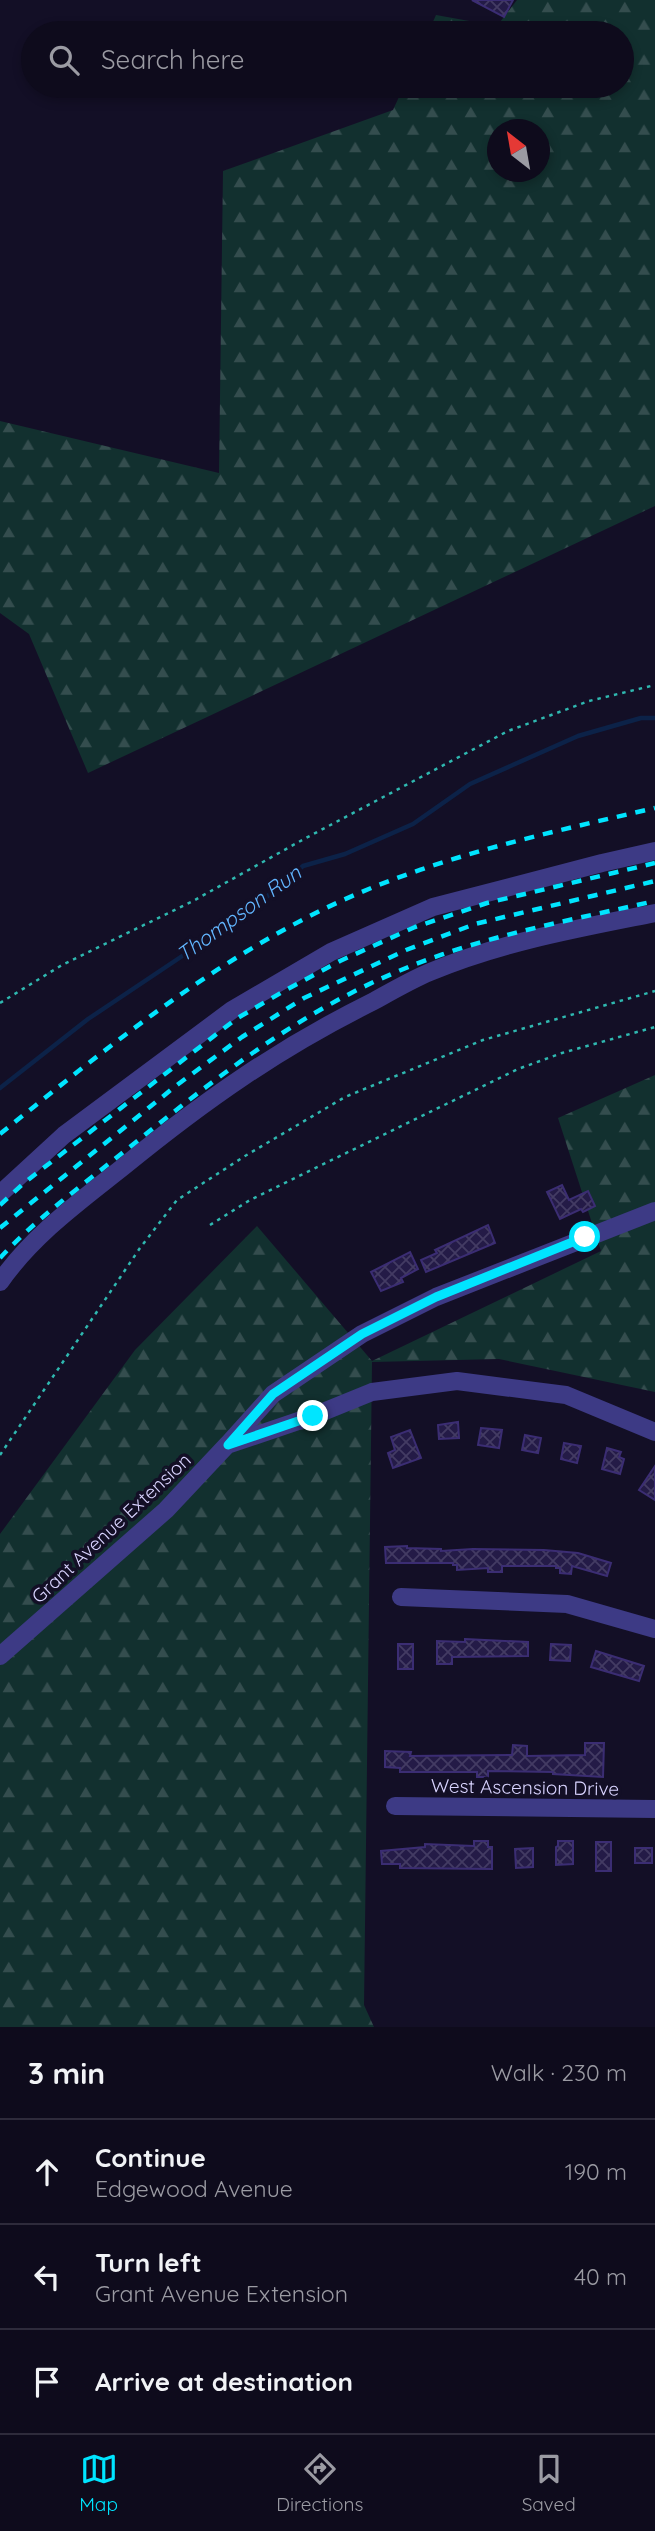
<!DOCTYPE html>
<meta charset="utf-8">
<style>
body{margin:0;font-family:Quicksand,sans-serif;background:#171425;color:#f1f3f6}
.compass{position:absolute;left:487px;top:119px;width:63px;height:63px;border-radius:50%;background:#0e0b1c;box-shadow:0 4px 10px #0003;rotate:329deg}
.stop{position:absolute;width:21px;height:21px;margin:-16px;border:5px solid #00e5ff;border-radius:50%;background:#fff}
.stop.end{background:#00e5ff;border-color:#fff;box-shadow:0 2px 7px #0008}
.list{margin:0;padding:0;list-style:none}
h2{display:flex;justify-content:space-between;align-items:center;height:91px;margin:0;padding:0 28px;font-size:30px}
h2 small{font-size:23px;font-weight:400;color:#9b9ba3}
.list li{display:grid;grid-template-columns:46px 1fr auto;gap:21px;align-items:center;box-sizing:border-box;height:105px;padding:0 28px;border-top:2px solid #2e2b3b}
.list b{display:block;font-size:26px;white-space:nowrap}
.list p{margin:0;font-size:23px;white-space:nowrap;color:#9b9ba3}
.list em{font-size:23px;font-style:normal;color:#9b9ba3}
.icon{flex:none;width:38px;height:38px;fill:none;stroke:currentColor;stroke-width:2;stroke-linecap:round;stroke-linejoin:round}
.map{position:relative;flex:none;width:655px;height:2027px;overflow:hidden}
.search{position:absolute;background:#0e0b1c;box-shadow:0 4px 10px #0003;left:21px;right:21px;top:21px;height:77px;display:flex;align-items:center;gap:18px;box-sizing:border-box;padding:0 24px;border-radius:38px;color:#9b9ba3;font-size:26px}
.sheet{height:406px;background:#0e0b1c}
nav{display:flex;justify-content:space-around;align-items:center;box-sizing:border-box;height:98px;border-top:2px solid #2e2b3b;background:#0e0b1c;font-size:19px;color:#9b9ba3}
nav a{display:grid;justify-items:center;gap:4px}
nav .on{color:#00e5ff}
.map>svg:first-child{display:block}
.forest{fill:url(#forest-firs);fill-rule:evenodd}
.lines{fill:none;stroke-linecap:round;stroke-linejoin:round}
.stream{stroke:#0c2248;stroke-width:4.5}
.building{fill:url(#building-cross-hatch);stroke:#3b2d73;stroke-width:2}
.path{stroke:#2fb8b0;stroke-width:2.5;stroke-dasharray:3.5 5;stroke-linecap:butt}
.minor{stroke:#3d3a85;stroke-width:18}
.rail{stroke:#00e5ff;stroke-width:4.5;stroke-dasharray:10 9;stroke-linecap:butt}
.route{stroke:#00e5ff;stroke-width:9}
.labels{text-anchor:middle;stroke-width:7;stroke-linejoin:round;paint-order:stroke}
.street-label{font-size:19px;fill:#d9d4ff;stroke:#130f26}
.water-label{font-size:21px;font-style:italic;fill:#62b6ff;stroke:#130f26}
</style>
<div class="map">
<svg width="655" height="2027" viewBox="0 0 655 2027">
<defs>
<pattern id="forest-firs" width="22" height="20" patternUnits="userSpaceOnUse" patternTransform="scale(1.75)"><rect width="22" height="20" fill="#12302f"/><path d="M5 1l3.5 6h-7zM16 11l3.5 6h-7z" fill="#344d4e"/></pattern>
<pattern id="building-cross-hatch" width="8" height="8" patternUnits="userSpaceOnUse" patternTransform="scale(1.75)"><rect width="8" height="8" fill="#241b47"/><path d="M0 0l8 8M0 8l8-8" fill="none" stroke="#433b63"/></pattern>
</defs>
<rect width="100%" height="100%" fill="#130f26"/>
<!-- forest -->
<g class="forest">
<path d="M517 0H655V506L88 773 29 634 0 613V421L219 473 223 171 393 110 404 86H622V33H428L436 15 497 26ZM498 130H540V172H498Z"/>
<path d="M655 1075V1392L499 1359 372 1362 364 2005 374 2027H0V1534L135 1350 257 1226 372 1361 601 1251 558 1118Z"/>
</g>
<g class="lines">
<!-- stream -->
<path class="stream" d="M0 1088 88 1019 251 910 303 866 345 854 413 824 470 784 578 736 641 718H655"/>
</g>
<!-- building -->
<g class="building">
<path d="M472 0H513L504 17Z"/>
<path d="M562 1185 569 1200 588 1191 595 1206 583 1212 581 1209 560 1219 547 1192Z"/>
<path d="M488 1225 495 1243 426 1272 421 1260 437 1253 435 1250Z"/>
<path d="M410 1252 418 1269 401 1278 403 1282 381 1291 371 1272Z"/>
<path d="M458 1422 459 1438 439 1439 438 1425Z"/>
<path d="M481 1428 502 1430 499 1448 478 1445Z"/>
<path d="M410 1430 421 1458 393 1468 388 1453 395 1450 391 1437Z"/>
<path d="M525 1435 541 1438 538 1453 522 1450Z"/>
<path d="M564 1443 581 1446 577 1463 561 1459Z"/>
<path d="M607 1448 621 1452 619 1457 624 1459 620 1474 602 1469Z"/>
<path d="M655 1466V1500L639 1490Z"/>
<path d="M407 1546V1548L441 1549V1551L473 1549 544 1550 578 1553 611 1563 607 1576 572 1566 571 1574 560 1573V1568H556V1566H502V1572H488V1568L457 1570V1565H453V1563H386L385 1547Z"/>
<path d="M465 1639 528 1642V1656L452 1657V1664H437V1641L465 1642Z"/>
<rect x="398" y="1644" width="15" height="25"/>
<path d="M551 1644 571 1645 570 1661 550 1660Z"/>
<path d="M596 1651 644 1666 639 1681 591 1667Z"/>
<path d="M585 1743H604L603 1777 553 1774V1772L488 1771V1777H477V1772H400V1768L385 1767V1751L411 1752 410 1756 512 1755 513 1745 527 1746V1756L585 1755Z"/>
<path d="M474 1841H488V1847H492V1869L400 1868V1864H382L381 1851 425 1847V1844L474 1846Z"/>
<path d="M558 1841H573V1864L556 1865V1847L558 1846Z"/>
<rect x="596" y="1842" width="15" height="29"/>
<path d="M533 1848V1867L516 1868 515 1849Z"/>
<rect x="635" y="1848" width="17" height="15"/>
</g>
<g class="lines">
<!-- path -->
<g class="path">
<path d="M0 1003 62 965 193 901 304 839 508 731 589 701 655 685"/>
<path d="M210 1225 250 1200 518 1069 562 1053 655 1027"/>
<path d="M0 1455 140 1248 177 1200 245 1156 345 1097 483 1040 655 991"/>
</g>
<!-- minor -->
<g class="minor">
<path d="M0 1194 64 1135 232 1010 331 952 433 907 602 863 655 851"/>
<path d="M0 1282C33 1235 79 1202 123 1167 205 1100 279 1048 374 1001 392 991 411 980 430 972 501 942 580 928 655 913"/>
<path d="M228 1444 273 1394 362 1334 436 1297 655 1211"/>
<path d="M401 1597 567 1604 655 1629"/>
<path d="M0 1656 166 1510 227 1445 313 1416 372 1392 457 1381 566 1395 655 1432"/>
<path d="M395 1806 655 1809"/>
</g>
<!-- rail -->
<g class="rail">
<path d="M0 1134C103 1051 206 966 326 908 430 858 543 834 655 808"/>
<path d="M0 1205 24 1183 236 1019 284 991 340 961 415 927 487 903 655 863"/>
<path d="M0 1228 177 1085 242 1037 304 998 406 950 475 924 655 881"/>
<path d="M0 1258C36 1219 80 1187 121 1154 207 1085 292 1016 394 973 477 937 567 921 655 901"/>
</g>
</g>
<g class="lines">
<!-- route -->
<path class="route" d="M313 1416 228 1445 273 1394 362 1334 436 1297 585 1237"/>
</g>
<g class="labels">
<!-- street labels -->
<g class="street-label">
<text transform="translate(111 1528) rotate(-43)" y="7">Grant Avenue Extension</text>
<text transform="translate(525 1787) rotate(1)" y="7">West Ascension Drive</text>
</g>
<!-- water labels -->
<g class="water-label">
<text transform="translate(239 914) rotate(-36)" y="7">Thompson Run</text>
</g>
</g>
</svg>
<svg class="compass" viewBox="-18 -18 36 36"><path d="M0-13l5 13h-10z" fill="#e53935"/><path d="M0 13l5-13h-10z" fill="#9b9ba3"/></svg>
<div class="stop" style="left:585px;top:1237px"></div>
<div class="stop end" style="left:313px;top:1416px"></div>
<div class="search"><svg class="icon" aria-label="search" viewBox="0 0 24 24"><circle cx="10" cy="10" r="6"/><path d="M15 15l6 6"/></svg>Search here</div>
</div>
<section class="sheet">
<h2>3 min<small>Walk · 230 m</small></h2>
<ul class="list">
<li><svg class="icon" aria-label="ahead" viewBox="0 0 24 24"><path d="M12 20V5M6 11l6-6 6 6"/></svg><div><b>Continue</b><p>Edgewood Avenue</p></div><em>190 m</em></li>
<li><svg class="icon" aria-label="left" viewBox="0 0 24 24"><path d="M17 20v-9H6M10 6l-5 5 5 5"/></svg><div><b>Turn left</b><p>Grant Avenue Extension</p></div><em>40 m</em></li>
<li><svg class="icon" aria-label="arrive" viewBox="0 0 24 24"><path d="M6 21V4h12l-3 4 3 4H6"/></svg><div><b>Arrive at destination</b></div></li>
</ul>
</section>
<nav>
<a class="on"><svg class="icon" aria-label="map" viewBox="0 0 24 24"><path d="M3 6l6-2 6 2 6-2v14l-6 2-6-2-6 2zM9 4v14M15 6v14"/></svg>Map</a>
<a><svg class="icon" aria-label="directions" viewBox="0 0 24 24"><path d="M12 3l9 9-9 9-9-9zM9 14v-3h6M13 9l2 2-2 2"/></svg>Directions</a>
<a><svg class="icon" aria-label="saved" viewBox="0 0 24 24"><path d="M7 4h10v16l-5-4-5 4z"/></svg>Saved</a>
</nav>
